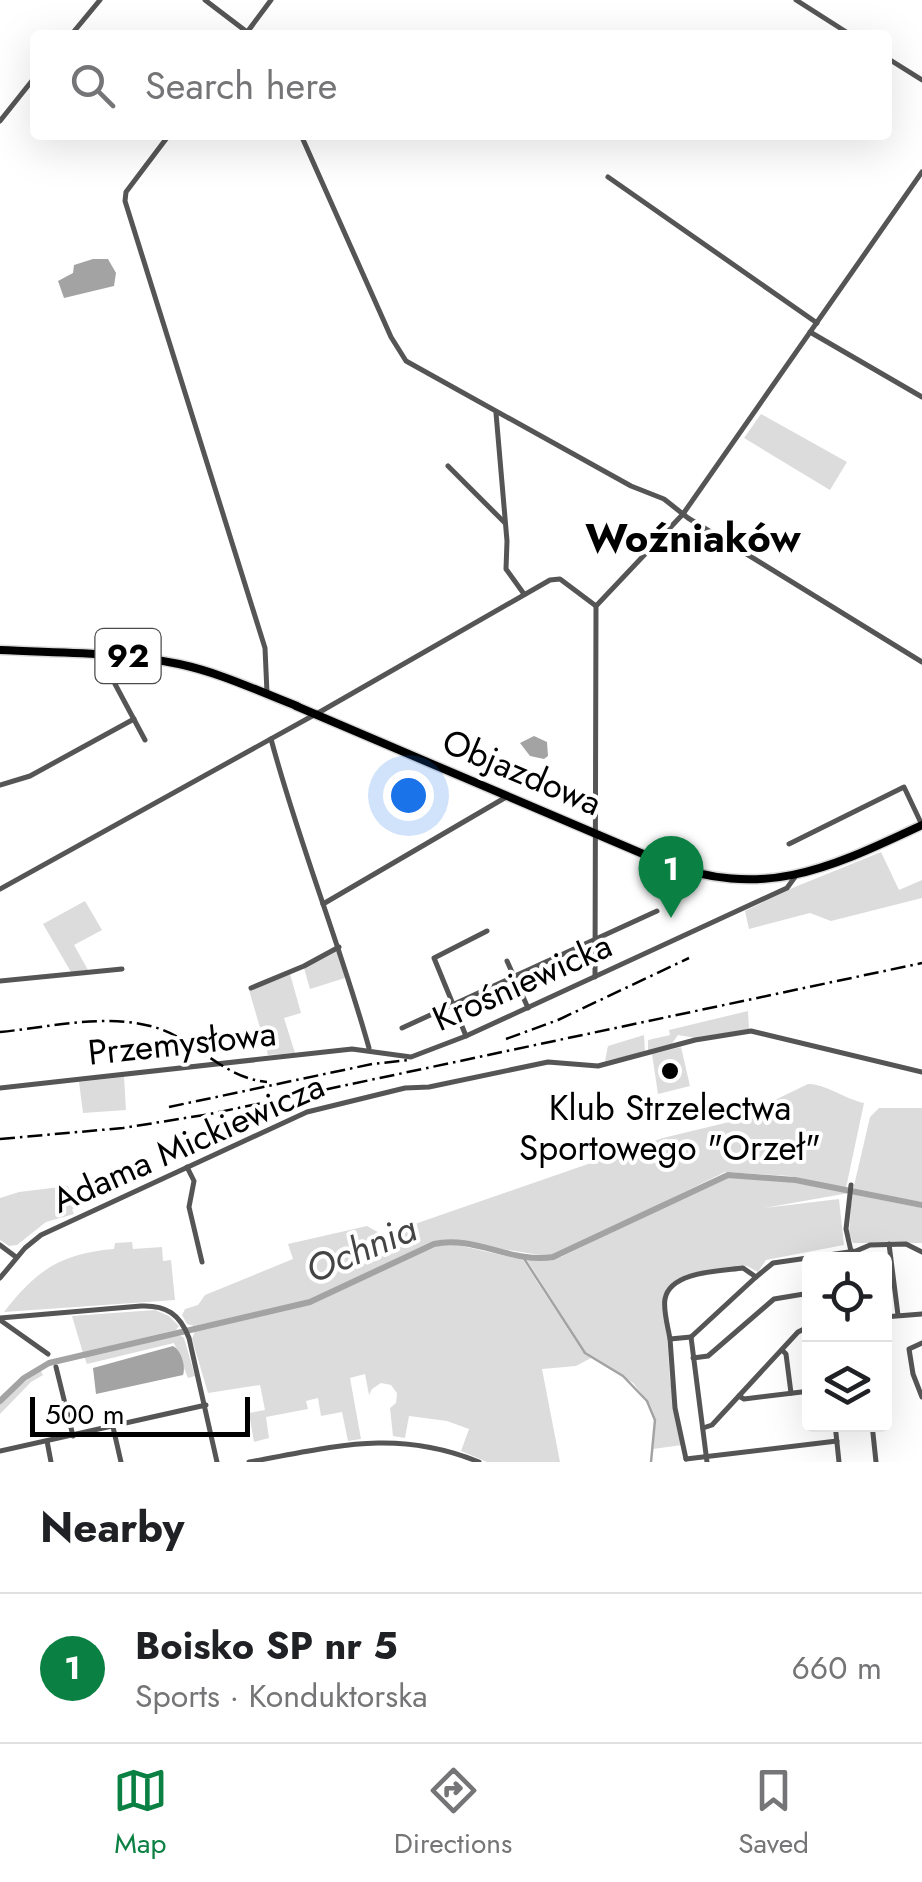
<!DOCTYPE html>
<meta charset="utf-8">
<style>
body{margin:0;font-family:Jost,sans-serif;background:#f6f6f6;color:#202124}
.controls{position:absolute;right:30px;bottom:30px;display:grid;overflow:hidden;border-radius:10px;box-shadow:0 10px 40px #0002}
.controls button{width:90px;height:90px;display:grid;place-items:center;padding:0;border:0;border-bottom:2px solid #e0e0e0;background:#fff;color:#202124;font:50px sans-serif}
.scale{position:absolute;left:30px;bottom:25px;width:220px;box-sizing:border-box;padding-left:10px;border:5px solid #000;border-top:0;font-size:28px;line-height:35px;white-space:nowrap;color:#000;-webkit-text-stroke:8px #fff;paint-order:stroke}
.you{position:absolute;left:408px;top:795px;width:35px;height:35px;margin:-25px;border:8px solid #fff;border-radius:50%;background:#1a73e8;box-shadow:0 0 0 15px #1a73e833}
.badge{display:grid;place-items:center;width:65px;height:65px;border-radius:50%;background:#0b8043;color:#fff;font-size:32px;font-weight:700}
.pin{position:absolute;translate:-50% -82px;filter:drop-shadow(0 2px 5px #0008)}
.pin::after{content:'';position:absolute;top:52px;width:35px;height:30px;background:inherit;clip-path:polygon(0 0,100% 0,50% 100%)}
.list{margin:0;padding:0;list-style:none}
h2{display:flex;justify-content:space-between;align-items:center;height:130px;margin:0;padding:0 40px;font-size:42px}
h2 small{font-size:32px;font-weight:400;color:#757577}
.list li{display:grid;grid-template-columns:65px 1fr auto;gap:30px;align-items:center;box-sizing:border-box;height:150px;padding:0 40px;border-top:2px solid #e0e0e0}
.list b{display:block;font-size:38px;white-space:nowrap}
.list p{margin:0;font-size:32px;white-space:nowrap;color:#757577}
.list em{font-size:32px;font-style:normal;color:#757577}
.icon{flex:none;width:55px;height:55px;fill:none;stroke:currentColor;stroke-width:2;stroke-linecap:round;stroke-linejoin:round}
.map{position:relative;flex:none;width:922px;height:1462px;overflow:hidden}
.search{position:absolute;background:#fff;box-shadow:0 10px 40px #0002;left:30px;right:30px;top:30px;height:110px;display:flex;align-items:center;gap:25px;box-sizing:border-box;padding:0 35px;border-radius:10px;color:#757577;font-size:38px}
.sheet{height:280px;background:#fff}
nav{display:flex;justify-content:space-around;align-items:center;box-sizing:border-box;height:140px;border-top:2px solid #e0e0e0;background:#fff;font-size:28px;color:#757577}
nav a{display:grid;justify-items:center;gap:5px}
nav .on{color:#0b8043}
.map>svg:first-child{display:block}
.green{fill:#dcdcdc}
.water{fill:#a3a3a3}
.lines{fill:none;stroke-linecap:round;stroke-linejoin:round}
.stream{stroke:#a3a3a3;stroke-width:2.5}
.river{stroke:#a3a3a3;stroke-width:6}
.major-casing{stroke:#dbdbdb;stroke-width:11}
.minor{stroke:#555;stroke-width:5}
.major{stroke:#000;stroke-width:8}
.rail{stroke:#000;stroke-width:2.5;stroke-dasharray:15 5 2.5 5;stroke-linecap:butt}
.poi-dot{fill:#000;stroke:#fff;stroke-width:4}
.labels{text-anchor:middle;stroke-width:8;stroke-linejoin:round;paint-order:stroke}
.shield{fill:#fff;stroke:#4c4c4c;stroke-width:2.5}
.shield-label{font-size:32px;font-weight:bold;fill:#000}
.street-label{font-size:35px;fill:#000;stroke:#fff}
.poi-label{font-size:35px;fill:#000;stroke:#fff}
.water-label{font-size:38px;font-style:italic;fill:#444;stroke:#fff}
.quarter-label{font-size:40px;font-weight:bold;fill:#000;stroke:#fff}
</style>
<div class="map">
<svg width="922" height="1462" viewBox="0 0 922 1462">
<rect width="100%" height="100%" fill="#fff"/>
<!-- green -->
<g class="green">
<path d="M761 414 847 462 830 490 744 438Z"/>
<path d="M881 852 899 890 922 880V898L831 921 810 913 749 929 745 911 790 889Z"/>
<path d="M85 901 102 930 74 945 88 970 71 972 43 924Z"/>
<path d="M337 950 345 978 310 989 304 968Z"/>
<path d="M290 974 301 1013 284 1018 295 1053 268 1055 249 990Z"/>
<path d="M748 1011 749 1029 696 1038 678 1035 671 1045 648 1051V1040L670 1035 669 1030Z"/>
<path d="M644 1035 645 1052 605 1061 608 1046Z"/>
<path d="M681 1047 690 1086 658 1094 652 1054Z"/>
<path d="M124 1077 126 1110 83 1113 79 1082Z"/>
<path d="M808 1084C824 1083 845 1099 864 1103L846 1188 790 1176 725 1172 562 1252 546 1256 445 1240 419 1248 311 1300 194 1326 187 1324 182 1315 185 1309 198 1305 205 1295 293 1259 288 1244 367 1226 383 1235 663 1138 729 1122Z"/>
<path d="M879 1108H922V1202L853 1190 870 1117Z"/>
<path d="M730 1176 778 1180 849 1193 764 1208 839 1199 844 1245 766 1260 758 1272 747 1266 686 1275 664 1294 670 1379 682 1445 653 1449 656 1419 650 1404 633 1383 586 1353 527 1260 561 1257Z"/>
<path d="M68 1186 78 1207 72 1209 74 1214 46 1222 17 1245 9 1246 0 1240V1198L19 1192Z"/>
<path d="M852 1194 922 1208V1243H853L849 1233Z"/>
<path d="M132 1242 133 1249 162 1247 163 1261 171 1260 175 1300 4 1312C37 1269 63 1253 114 1249L115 1243Z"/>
<path d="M449 1243 523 1260 582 1351 591 1358 576 1366 542 1369 560 1462H487L461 1451 469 1429 447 1421 409 1416 405 1438 393 1436 390 1408 396 1403 397 1393 391 1385 381 1383 372 1389 369 1395 365 1374 350 1378 361 1439 348 1441 342 1412 321 1416 318 1398 306 1401 308 1409 266 1417 269 1438 254 1442 249 1413 265 1410 260 1385 208 1393 192 1339 195 1331 315 1303 420 1251Z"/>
<path d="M155 1310 169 1316 179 1326 176 1330 83 1353 72 1316Z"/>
<path d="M179 1335 184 1338 195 1376 188 1378 174 1343 87 1364 84 1356Z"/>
<path d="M40 1369 43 1375 31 1382 0 1414V1403Z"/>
</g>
<!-- water -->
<g class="water">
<path d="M93 259H108L116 273 114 286 64 298 58 281 73 273 74 265Z"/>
<path d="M534 736 547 742 548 756 544 759 530 756 520 743Z"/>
<path d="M173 1346C181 1350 186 1366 183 1375L96 1394 93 1368Z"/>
</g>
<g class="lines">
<!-- stream -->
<path class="stream" d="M523 1257 585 1353 623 1376 647 1401 655 1420 651 1462"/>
<!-- river -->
<path class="river" d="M0 1401 24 1378 49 1363 310 1302 434 1244C474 1235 513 1264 553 1257L728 1175 795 1180 922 1205"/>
<defs>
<g id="major">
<path d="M0 650C60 653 121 652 179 664 221 673 258 691 297 706"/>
<path d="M296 706 662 862C764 901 830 868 922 825"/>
</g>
</defs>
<!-- major casing -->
<use href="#major" class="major-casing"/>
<!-- minor -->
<g class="minor">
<path d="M205 0 251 35"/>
<path d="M796 0 851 35"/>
<path d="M71 35 100 0"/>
<path d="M245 35 271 0"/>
<path d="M887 58 922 80"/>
<path d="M0 121 35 77"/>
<path d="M169 135 126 192 125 201 265 648 267 693"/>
<path d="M301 135 391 337 406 361 631 486 664 499 688 518 922 662"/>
<path d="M608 177 817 323"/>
<path d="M810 332 922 397"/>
<path d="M496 413 507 541 506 569 524 594"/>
<path d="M448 466 504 522"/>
<path d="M115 684 145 740"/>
<path d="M318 713 550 580 560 579 596 606"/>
<path d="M271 739C299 844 340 944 369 1048"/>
<path d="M0 785 30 776 134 719"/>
<path d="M789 844 904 787 922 825"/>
<path d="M0 889 314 715"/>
<path d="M323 904 508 796"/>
<path d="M507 961 528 1008"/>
<path d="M595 977 596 606 683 514 922 172"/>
<path d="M0 981 122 969"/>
<path d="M251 988 304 966 339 947"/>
<path d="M402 1028 657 911"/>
<path d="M466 1036 434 958 487 931"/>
<path d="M0 1088 352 1049 411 1057 466 1036 787 888 795 877"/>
<path d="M187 1167 194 1181 189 1207 202 1262"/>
<path d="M851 1185 846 1229 853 1260"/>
<path d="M889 1244 898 1315"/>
<path d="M0 1245 16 1257"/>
<path d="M0 1278 25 1248 41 1235 307 1112 405 1088 429 1087 548 1062 598 1066 695 1040 751 1031 922 1072"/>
<path d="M884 1317 922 1314"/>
<path d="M0 1318 141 1306C166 1305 180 1314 189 1338L217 1462"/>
<path d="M0 1320 48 1354"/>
<path d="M691 1337 670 1339C668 1327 663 1310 665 1299 670 1271 721 1271 743 1268L756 1277 773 1263 856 1251 870 1245 906 1244 922 1252"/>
<path d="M691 1337 707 1462"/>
<path d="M691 1337 756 1277"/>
<path d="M670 1339 675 1408 686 1459"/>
<path d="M922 1343 909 1349 913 1374 922 1397"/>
<path d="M782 1350 786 1354 791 1393"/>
<path d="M693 1358 708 1356 774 1299 810 1293"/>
<path d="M56 1367 73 1436"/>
<path d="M739 1396 744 1399 810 1391"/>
<path d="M835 1424 839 1462"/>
<path d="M872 1424 876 1462"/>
<path d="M113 1427 121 1462"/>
<path d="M703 1428 712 1425 798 1332 810 1326"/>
<path d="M47 1441 51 1462"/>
<path d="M0 1451 206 1405"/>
<path d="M686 1459 837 1441"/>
<path d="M249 1462C333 1447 396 1428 479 1462"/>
</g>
<!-- major -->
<use href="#major" class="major"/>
<!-- rail -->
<g class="rail">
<path d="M0 1032C52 1027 113 1011 163 1030 201 1045 225 1078 267 1082"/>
<path d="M506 1039 558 1020 689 958"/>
<path d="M169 1107 372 1064 409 1060"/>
<path d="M0 1139 123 1128 210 1114 922 963"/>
</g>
</g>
<!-- markers -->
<circle class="poi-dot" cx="670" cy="1071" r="10"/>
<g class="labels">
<!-- shield labels -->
<rect class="shield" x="95.5" y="629" width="65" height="54" rx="8"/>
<g class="shield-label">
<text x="128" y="667">92</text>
</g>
<!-- street labels -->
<g class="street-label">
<text transform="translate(522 772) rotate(23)" y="12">Objazdowa</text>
<text transform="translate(522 982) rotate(-24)" y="12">Krośniewicka</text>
<text transform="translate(182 1043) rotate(-6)" y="12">Przemysłowa</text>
<text transform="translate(188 1143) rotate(-24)" y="12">Adama Mickiewicza</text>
</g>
<!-- poi labels -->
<g class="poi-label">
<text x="670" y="1120">Klub Strzelectwa<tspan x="670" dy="40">Sportowego "Orzeł"</tspan></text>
</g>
<!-- water labels -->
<g class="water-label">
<text transform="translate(361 1249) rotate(-23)" y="13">Ochnia</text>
</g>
<!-- quarter labels -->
<g class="quarter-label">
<text x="693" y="552">Woźniaków</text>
</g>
</g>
</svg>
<div class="controls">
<button><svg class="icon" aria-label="locate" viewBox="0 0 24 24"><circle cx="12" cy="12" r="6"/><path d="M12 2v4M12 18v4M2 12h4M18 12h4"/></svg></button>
<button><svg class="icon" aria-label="layers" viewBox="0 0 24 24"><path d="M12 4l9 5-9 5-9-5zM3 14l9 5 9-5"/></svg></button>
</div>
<div class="scale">500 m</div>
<div class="you"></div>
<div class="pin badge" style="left:671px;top:918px">1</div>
<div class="search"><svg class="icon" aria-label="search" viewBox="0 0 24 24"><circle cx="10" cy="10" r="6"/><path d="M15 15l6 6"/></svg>Search here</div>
</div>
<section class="sheet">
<h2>Nearby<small></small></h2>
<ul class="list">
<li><span class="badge">1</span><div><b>Boisko SP nr 5</b><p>Sports · Konduktorska</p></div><em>660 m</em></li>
</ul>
</section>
<nav>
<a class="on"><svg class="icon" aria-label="map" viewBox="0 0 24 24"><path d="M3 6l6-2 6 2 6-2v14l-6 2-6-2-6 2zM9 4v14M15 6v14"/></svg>Map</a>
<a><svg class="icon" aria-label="directions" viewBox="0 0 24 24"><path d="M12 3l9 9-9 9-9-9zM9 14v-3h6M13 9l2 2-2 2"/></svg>Directions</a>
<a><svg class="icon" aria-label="saved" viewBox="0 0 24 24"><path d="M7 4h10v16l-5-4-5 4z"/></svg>Saved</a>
</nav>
